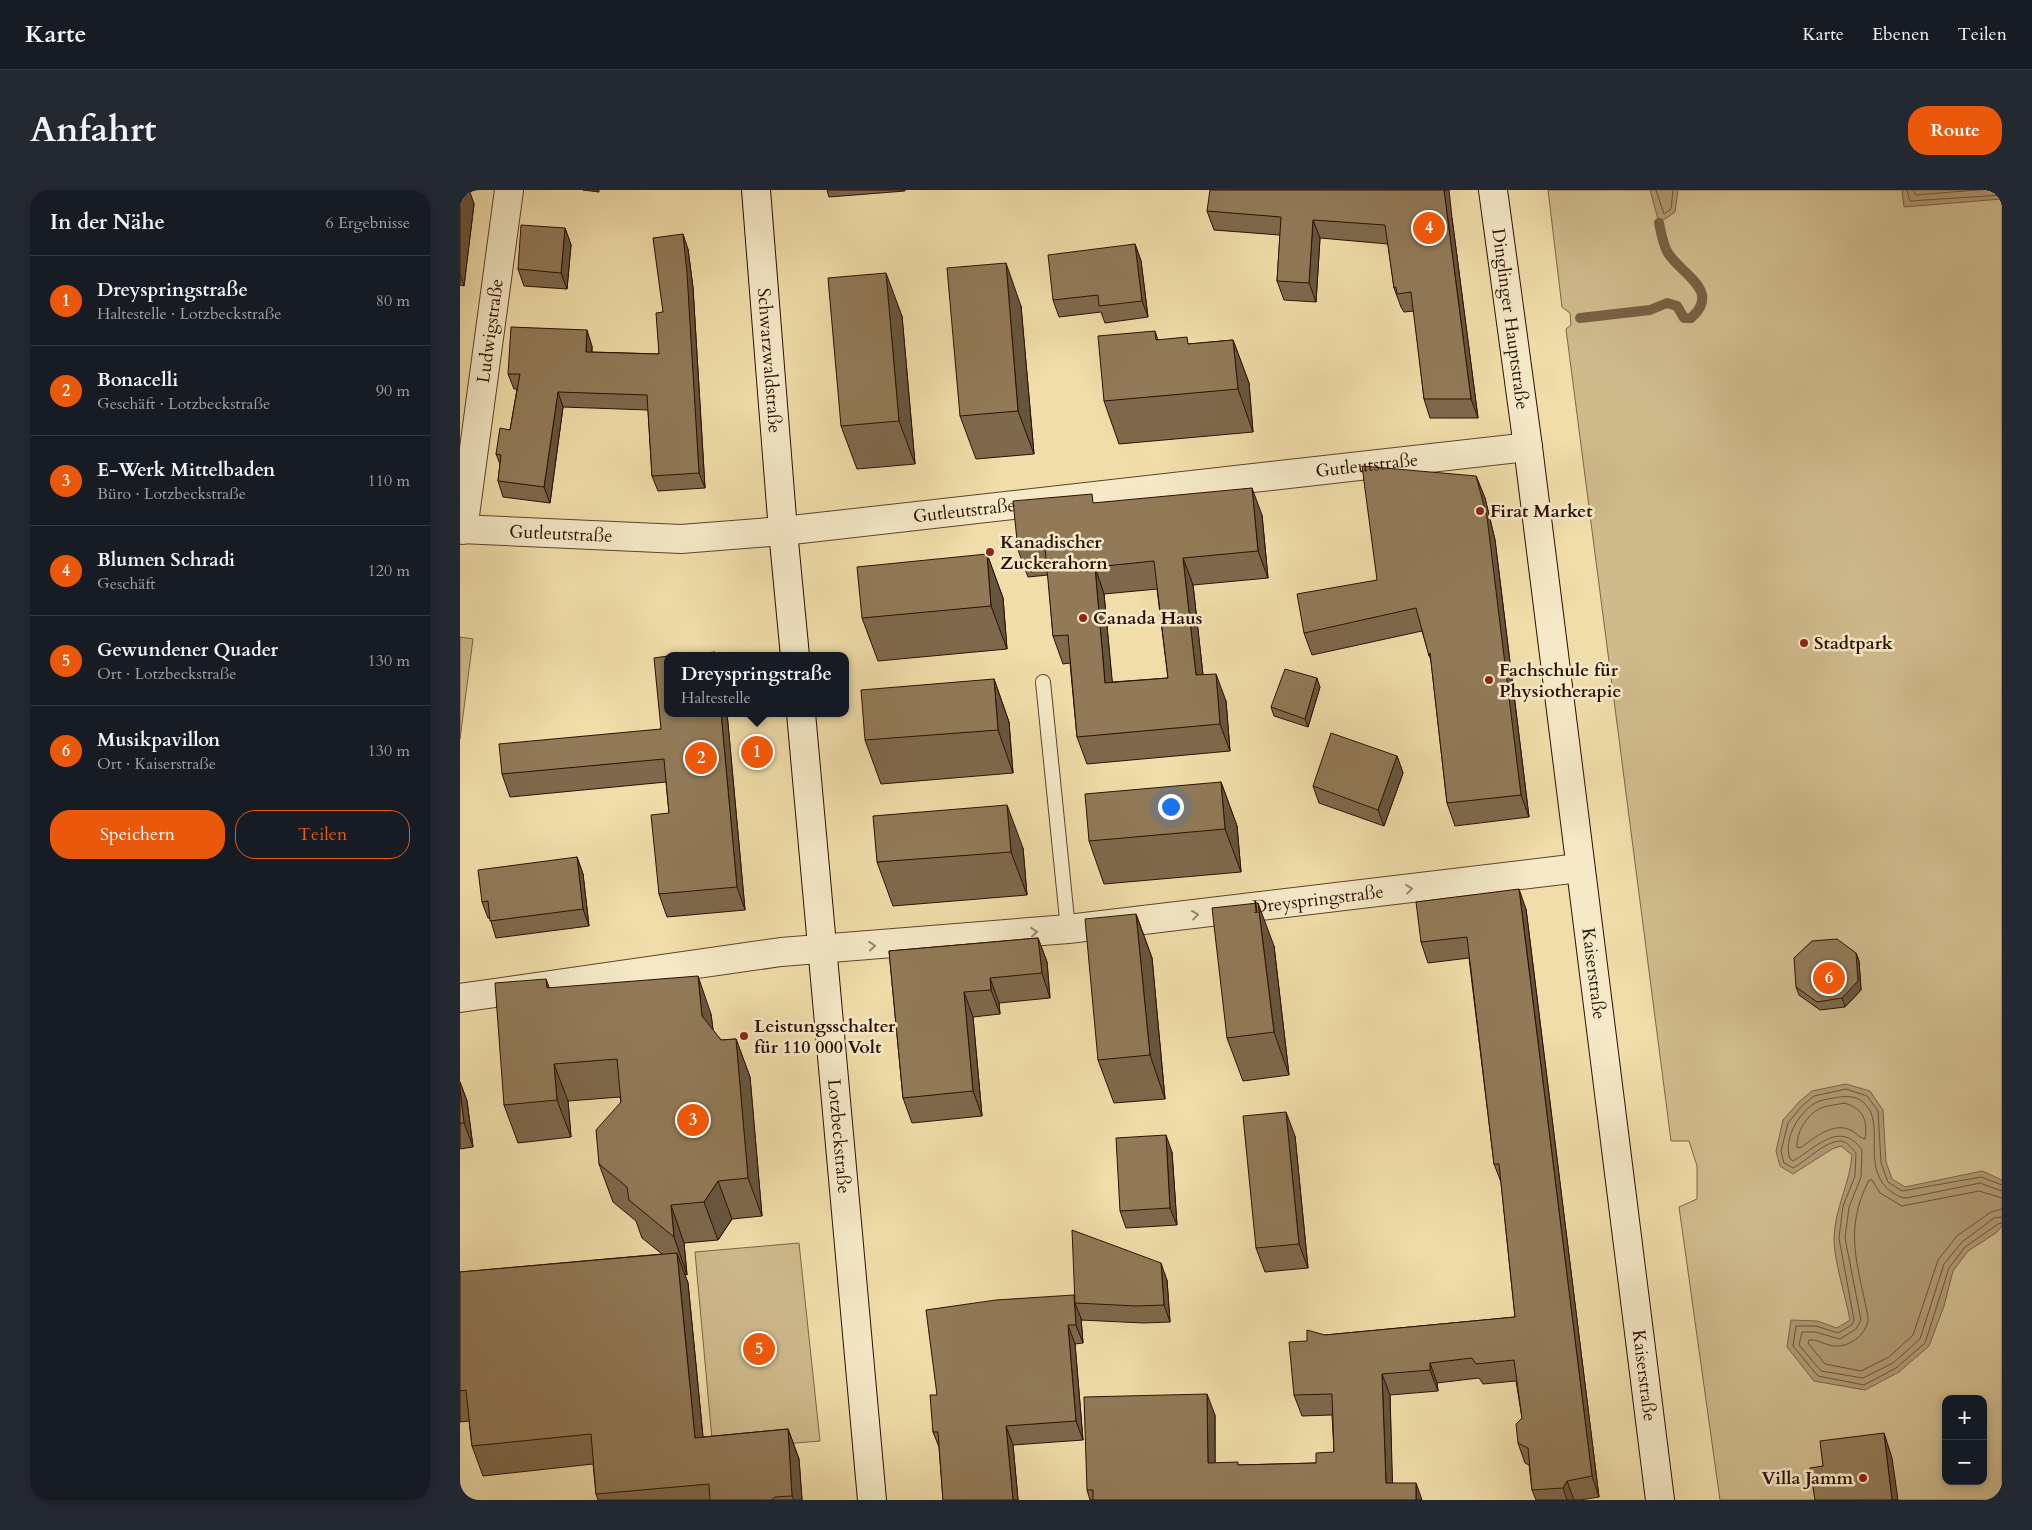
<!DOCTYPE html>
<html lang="de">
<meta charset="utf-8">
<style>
body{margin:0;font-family:Cardo,serif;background:#242831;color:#f1f3f6}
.controls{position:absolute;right:15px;bottom:15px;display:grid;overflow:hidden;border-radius:10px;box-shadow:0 2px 8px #0003}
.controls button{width:45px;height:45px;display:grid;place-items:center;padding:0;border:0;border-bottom:1px solid #363941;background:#171b24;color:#f1f3f6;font:25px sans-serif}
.you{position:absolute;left:710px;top:616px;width:18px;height:18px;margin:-12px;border:4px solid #fff;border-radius:50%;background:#1a73e8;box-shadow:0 0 0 8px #1a73e833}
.badge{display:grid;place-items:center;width:32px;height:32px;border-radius:50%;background:#ea580c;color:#fff;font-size:16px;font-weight:700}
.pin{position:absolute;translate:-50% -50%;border:2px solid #fff;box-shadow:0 1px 5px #0006}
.popup{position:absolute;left:204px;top:462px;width:185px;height:65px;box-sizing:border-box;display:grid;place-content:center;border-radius:10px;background:#171b24;filter:drop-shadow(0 1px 4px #0005);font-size:16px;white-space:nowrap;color:#9ea1a6}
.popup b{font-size:19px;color:#f1f3f6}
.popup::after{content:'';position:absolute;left:50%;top:100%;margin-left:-10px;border:10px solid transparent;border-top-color:#171b24}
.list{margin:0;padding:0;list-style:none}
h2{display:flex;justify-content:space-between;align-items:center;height:65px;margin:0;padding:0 20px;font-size:21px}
h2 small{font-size:16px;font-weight:400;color:#9ea1a6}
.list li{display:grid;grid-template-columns:32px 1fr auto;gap:15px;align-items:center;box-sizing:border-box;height:90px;padding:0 20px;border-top:1px solid #363941}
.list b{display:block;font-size:19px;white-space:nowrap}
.list p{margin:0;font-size:16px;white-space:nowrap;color:#9ea1a6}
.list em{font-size:16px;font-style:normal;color:#9ea1a6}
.actions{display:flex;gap:10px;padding:15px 20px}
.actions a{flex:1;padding:11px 0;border:1px solid #ea580c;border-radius:20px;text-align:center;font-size:18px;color:#ea580c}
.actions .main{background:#ea580c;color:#fff}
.map{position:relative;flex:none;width:1542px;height:1310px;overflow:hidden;border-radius:20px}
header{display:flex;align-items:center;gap:30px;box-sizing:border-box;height:70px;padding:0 25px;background:#171b24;border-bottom:1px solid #363941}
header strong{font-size:24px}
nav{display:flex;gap:28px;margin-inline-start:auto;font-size:18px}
.intro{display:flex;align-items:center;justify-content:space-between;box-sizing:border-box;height:120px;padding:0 30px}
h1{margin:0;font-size:35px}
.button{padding:12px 22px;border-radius:20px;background:#ea580c;color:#fff;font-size:18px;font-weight:700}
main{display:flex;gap:30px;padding:0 30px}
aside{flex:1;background:#171b24;border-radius:20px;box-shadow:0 2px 8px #0003}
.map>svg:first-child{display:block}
.green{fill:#cfba8c;stroke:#7e6446;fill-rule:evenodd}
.water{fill:#ae9770;stroke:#7a6143}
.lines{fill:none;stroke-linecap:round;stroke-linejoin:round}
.shore{stroke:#6e5338;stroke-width:1}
.stream{stroke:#7a6143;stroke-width:10}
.lane-casing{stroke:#5e422a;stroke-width:16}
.street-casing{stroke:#5e422a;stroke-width:30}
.secondary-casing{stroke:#2d0f00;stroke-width:30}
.lane{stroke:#f5e9c7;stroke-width:14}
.street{stroke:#f5e9c7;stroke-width:28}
.secondary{stroke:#f5e9c7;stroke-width:28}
.wall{fill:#7e694c;stroke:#2d0f00;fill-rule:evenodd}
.shaded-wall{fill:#66553e;stroke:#2d0f00}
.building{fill:#927a58;stroke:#2d0f00;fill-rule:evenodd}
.oneway{stroke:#9b876d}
.poi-dot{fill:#8f2418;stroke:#f5e9c7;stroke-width:2}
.labels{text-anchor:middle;stroke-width:5;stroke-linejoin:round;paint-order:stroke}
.street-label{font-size:18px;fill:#2d0f00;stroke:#f5e9c7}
.poi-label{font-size:18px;font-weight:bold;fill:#2d0f00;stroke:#f5e9c7;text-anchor:start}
</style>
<header>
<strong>Karte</strong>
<nav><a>Karte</a><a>Ebenen</a><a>Teilen</a></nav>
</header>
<div class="intro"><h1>Anfahrt</h1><a class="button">Route</a></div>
<main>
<aside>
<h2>In der Nähe<small>6 Ergebnisse</small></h2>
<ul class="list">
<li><span class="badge">1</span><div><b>Dreyspringstraße</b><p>Haltestelle · Lotzbeckstraße</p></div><em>80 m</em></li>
<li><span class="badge">2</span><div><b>Bonacelli</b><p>Geschäft · Lotzbeckstraße</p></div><em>90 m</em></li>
<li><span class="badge">3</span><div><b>E-Werk Mittelbaden</b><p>Büro · Lotzbeckstraße</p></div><em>110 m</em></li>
<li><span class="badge">4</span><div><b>Blumen Schradi</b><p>Geschäft</p></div><em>120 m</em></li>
<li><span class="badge">5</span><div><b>Gewundener Quader</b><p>Ort · Lotzbeckstraße</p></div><em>130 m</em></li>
<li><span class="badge">6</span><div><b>Musikpavillon</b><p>Ort · Kaiserstraße</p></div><em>130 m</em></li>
</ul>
<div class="actions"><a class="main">Speichern</a><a>Teilen</a></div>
</aside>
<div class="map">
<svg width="1542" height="1310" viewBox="0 0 1542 1310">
<rect width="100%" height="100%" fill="#f0dda9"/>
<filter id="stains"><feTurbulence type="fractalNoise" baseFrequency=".004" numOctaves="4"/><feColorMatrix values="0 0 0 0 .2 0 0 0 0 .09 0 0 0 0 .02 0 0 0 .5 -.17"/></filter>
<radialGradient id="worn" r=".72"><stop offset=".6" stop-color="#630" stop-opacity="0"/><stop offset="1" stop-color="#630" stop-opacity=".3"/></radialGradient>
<!-- green -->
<g class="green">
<path d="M1088 0H1542V1310H1260L1219 1017 1237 1009V976L1229 951H1211L1106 139 1111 135 1110 123 1102 117ZM1486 1209H1523V1291H1486Z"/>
<path d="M0 447 13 449 0 549Z"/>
<path d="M339 1053 360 1251 253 1260 235 1062Z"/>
</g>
<!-- water -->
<g class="water">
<path d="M1190 0H1218L1215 22 1199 33Z"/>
<path d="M1442 0H1542V9L1444 17Z"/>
<path d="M1386 894 1410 901 1423 920 1426 972 1432 989 1445 997 1522 981 1542 990V1036L1536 1043 1508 1061 1493 1081 1484 1116 1469 1156 1439 1182 1405 1200 1354 1191 1327 1157 1331 1130 1357 1131 1377 1138 1390 1130C1386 1108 1373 1067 1374 1047 1375 1018 1390 993 1392 965L1381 956 1372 959 1333 984 1320 976 1316 961 1323 930 1339 912 1352 901Z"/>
</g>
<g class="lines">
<!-- shore -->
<g class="shore">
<path d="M1196 0 1204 24 1211 19 1213 0"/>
<path d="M1447 0 1450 11 1542 5"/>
<path d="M1453 0 1456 5 1517 0"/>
<path d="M1384 913C1403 918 1408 930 1405 949 1399 948 1395 941 1388 939 1371 933 1353 949 1340 958L1337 957C1336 943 1347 924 1361 918 1368 915 1377 915 1384 913Z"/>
<path d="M1542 995 1521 987 1442 1001 1428 992 1421 973 1418 921 1407 906 1386 899 1354 906 1342 916 1328 933 1321 961 1324 973 1333 978C1347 971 1364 951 1381 951 1386 951 1393 959 1396 963L1395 986 1383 1016 1379 1048 1394 1130 1392 1135 1378 1143 1356 1136H1336L1333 1156 1358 1186 1404 1195 1436 1178 1465 1153 1489 1078 1505 1057 1538 1034 1542 1033"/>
<path d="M1542 1001 1520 993 1447 1008C1441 1008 1438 1006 1433 1003 1398 980 1428 932 1403 912 1395 905 1383 906 1374 908 1368 909 1360 910 1355 913 1338 924 1323 949 1330 969L1333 971C1356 958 1380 929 1402 960L1401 987 1389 1017 1385 1048 1401 1130 1396 1139 1380 1149 1355 1142H1342L1339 1155 1361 1181 1403 1188 1433 1173 1460 1149 1484 1074 1502 1052 1534 1028 1542 1027"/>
<path d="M1542 1008 1519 1001 1442 1016 1420 1003 1412 990H1409C1383 1041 1398 1074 1408 1127 1409 1142 1391 1157 1376 1156 1366 1156 1358 1149 1349 1150L1348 1153 1365 1174 1401 1181 1429 1167 1453 1145 1478 1070 1497 1046 1531 1022 1542 1019"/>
</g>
<!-- stream -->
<path class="stream" d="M1120 128 1190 120 1207 113 1217 116 1224 128H1231C1262 101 1221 84 1208 63 1203 55 1201 42 1199 33"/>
<defs>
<path id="lane" d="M583 492 608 739"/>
<g id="street">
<path id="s1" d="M0 339 221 349 323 341 1068 257"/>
<path id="s2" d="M3 340 49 0"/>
<path id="s3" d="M0 808 321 762 608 739 1119 678"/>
</g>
<g id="secondary">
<path id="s4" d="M296 0 323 341 335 466"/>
<path id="s5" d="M1033 0 1068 257 1200 1310"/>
<path id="s6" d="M341 523 412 1310"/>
</g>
</defs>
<!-- lane casing -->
<use href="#lane" class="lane-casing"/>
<!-- street casing -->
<use href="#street" class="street-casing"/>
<!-- secondary casing -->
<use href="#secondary" class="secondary-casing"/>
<!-- lane -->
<use href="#lane" class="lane"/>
<!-- street -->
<use href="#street" class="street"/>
<!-- secondary -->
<use href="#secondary" class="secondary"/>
</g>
<!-- wall -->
<g class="wall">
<path d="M0 0H9L14 14 4 96 0 95Z"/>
<path d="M123 0H139V2Z"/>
<path d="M367 0H445V1L369 7Z"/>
<path d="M747 21 992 28 1018 228H970L964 209 954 121 944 122 941 117 934 98 928 54 860 48 856 112 824 110 817 91 820 45 754 40Z"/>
<path d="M105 38 111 55 107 99 64 96 58 79Z"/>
<path d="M675 54 681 71 688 127 645 133 641 122 599 127 593 110Z"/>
<path d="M228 59 233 98 245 298 198 301 192 286 188 220 103 217 90 313 43 307 38 291 40 274 36 264 50 240 57 199H54L48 184 132 156V162L199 164 203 122Z"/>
<path d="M561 116 574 264 516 269 500 226Z"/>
<path d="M442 126 455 274 397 279 381 236Z"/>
<path d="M695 141 698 150 730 154 773 150 789 193 793 242 659 254 644 211Z"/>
<path d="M1016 286 1025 308 1035 350 1069 627 995 636 987 613 971 471 962 441 852 465 844 443 917 390Z"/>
<path d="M635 313 802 325 808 388 733 395 743 485 766 511 770 561 627 574 617 547 610 473 603 474 593 446 588 385 568 387 558 360ZM697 399 708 488 652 492 644 404Z"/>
<path d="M527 364 543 408 547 459 418 471 402 428Z"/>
<path d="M534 489 549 532 553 583 421 594 405 550Z"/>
<path d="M860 497 848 537 814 526 811 517Z"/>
<path d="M208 523H267L285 720 207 727 199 704 209 623 206 592 50 607 42 584 201 539Z"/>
<path d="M937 566 943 583 924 636 859 613 853 596Z"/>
<path d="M761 592 777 636 781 682 644 694 629 651Z"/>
<path d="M563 658 567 705 433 716 417 672Z"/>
<path d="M117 667 123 684 129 736 36 748 30 728H28L22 712Z"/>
<path d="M1066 719 1139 1307 1120 1310H1076L1072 1300 1069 1275 1065 1273 1058 1253 1062 1228 1056 1191 1023 1194 1019 1188 977 1193 978 1201 930 1205 932 1293 962 1310H630L627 1300 755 1225V1273L778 1275 856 1273 874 1262 872 1225 842 1226 834 1205 847 1151 865 1145 1055 1127 1041 992 1034 974 1009 768 968 773 961 752Z"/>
<path d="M676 724 692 768 705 909 654 913 638 870Z"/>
<path d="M578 748 587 772 590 808 539 813 540 824 513 827 522 926 452 933 443 908 429 761Z"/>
<path d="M814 756 829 885 783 891 767 848Z"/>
<path d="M1396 763 1399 771 1401 800 1385 817 1360 820 1339 805 1336 797Z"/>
<path d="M86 789 89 798 251 824 253 840 261 850 276 849 290 887 302 1026 272 1029 258 1050 224 1053 227 1085 224 1083 228 1093 243 1247 328 1239 339 1269 342 1310H138L136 1304 133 1274 23 1286 12 1256 9 1231 0 1232V1082L202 1064 182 1048 176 1031 153 1012 139 974 161 912 160 907 108 911 111 947 58 953 44 915Z"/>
<path d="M0 892 7 911 13 957 0 959Z"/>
<path d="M835 946 848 1078 805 1082 796 1058Z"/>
<path d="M712 962 717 1035 666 1038 660 1021Z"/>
<path d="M707 1090 710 1132 683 1133 621 1130V1128L623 1153 615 1154 623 1250 553 1255 558 1310H483L479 1257 473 1242 477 1205 615 1109Z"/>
</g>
<!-- shaded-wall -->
<g class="shaded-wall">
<path d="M0 0H9L14 14 4 96 0 84Z"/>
<path d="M984 0H989L992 28 1018 228 1011 209Z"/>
<path d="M853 30 860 48 856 112 849 93Z"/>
<path d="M105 38 111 55 107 99 101 83Z"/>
<path d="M223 44 228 59 233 98 245 298 239 283Z"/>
<path d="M675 54 681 71 688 127 682 111Z"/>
<path d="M546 73 561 116 574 264 558 221Z"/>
<path d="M426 83 442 126 455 274 439 231Z"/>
<path d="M127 140 132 156 131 178 126 162Z"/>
<path d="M773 150 789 193 793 242 778 199Z"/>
<path d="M98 202 103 217 90 313 84 297Z"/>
<path d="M1016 286 1025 308 1035 350 1069 627 1061 605Z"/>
<path d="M792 298 802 325 808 388 798 361Z"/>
<path d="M527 364 543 408 547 459 531 416Z"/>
<path d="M723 368 733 395 746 512 736 485Z"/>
<path d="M635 377 644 404 655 520 645 493Z"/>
<path d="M756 484 766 511 770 561 760 534Z"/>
<path d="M857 488 860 497 848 537 845 529Z"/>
<path d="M534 489 549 532 553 583 538 540Z"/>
<path d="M261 523H267L285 720 277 697Z"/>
<path d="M937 566 943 583 924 636 918 620Z"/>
<path d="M761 592 777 636 781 682 765 639Z"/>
<path d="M547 615 563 658 567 705 551 662Z"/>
<path d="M117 667 123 684 129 736 123 719Z"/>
<path d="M1059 699 1066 719 1139 1307 1132 1286Z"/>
<path d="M798 713 814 756 829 885 814 842Z"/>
<path d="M676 724 692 768 705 909 690 865Z"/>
<path d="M578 748 587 772 590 808 582 783Z"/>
<path d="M1396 763 1399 771 1401 800 1385 817 1382 808Z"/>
<path d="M238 786 251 824 256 864 242 826Z"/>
<path d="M530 788 539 813 540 824 531 800Z"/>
<path d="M86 789 100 826 87 798Z"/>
<path d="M504 802 513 827 522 926 513 901Z"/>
<path d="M276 849 290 887 302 1026 288 988Z"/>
<path d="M94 874 108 911 111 947 97 910Z"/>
<path d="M0 892 7 911 13 957 4 933 0 900Z"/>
<path d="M826 922 835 946 848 1078 839 1054Z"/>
<path d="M706 945 712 962 717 1035 710 1018Z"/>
<path d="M258 991 272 1029 258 1050 244 1012Z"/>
<path d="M211 1015 224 1053 227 1085 214 1047Z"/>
<path d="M217 1063 228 1093 246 1278 235 1248Z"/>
<path d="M701 1073 707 1090 710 1132 704 1115Z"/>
<path d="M614 1105 616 1113H615L621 1128 623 1153 616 1135Z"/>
<path d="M608 1135 615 1154 623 1250 616 1231Z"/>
<path d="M970 1173 977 1193 978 1201 970 1180Z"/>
<path d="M922 1184 930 1205 933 1310 926 1293Z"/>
<path d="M747 1204 755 1225V1293L748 1273Z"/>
<path d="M546 1236 553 1255 558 1310H553Z"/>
<path d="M328 1239 339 1269 342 1310H334L332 1306Z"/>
<path d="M1424 1243 1432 1268 1438 1310H1432Z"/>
<path d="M1107 1291 1114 1310H1107L1103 1298Z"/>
<path d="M956 1293 962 1310H956Z"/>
</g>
<!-- building -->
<g class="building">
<path d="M750 0H984L1011 209H964L951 102 937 104 936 97 934 98 925 35 853 30 849 93 817 91 821 27 747 21Z"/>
<path d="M61 35 105 38 101 83 58 79Z"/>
<path d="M223 44 227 83 239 283 192 286 187 205 98 202 84 297 38 291 41 265 36 264 40 238 50 240 60 184H48L51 137 127 140 126 162 199 164 196 123 203 122 193 48Z"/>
<path d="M675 54 682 111 639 116 638 105 593 110 588 65Z"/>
<path d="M546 73 558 221 500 226 487 78Z"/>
<path d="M426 83 439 231 381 236 368 88Z"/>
<path d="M695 141 696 150 727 147 728 154 773 150 778 199 644 211 638 146Z"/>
<path d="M902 276 1016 286 1027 327 1061 605 987 613 970 463 969 466 956 418 844 443 837 404 917 390Z"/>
<path d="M792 298 798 361 723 368 736 485 756 484 760 534 617 547 608 445 593 446 585 357 558 360 553 311 632 304 633 313ZM694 371 708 488 645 493 635 377Z"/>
<path d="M527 364 531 416 402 428 397 377Z"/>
<path d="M255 462V466H214Z"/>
<path d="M208 466V523H261L277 697 199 704 191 625 209 623 204 569 42 584 39 554 201 539 194 468Z"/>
<path d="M825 479 857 488 845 529 811 517Z"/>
<path d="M534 489 538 540 405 550 401 500Z"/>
<path d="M871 543 937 566 918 620 853 596Z"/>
<path d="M761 592 765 639 629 651 625 604Z"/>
<path d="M547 615 551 662 417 672 413 626Z"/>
<path d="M117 667 123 719 30 731 28 711 22 712 18 680Z"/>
<path d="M1059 699 1132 1286 1107 1291 1103 1298 1072 1300 1068 1258 1058 1253 1056 1234 1062 1228 1054 1170 1016 1174 1012 1168 970 1173V1180L922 1184 926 1293H956V1310H633V1300H627L624 1207 747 1204 748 1273 778 1272V1275L856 1273V1263L874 1262 872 1204 834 1205 829 1152 847 1151V1140L865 1145 1055 1127 1039 974H1034L1007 747 961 752 956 712Z"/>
<path d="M798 713 814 842 767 848 752 718Z"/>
<path d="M676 724 690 865 638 870 625 729Z"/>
<path d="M578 748 582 783 530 788 531 800 504 802 513 901 443 908 429 761Z"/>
<path d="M1377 749 1396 763 1398 791 1382 808 1357 812 1336 797 1334 768 1352 751Z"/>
<path d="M238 786 242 826 261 850 276 849 288 988 258 991 244 1012 211 1015 214 1047 169 1010 167 997 139 974 136 940 161 912 157 869 94 874 97 910 44 915 35 793 86 789 87 798Z"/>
<path d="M0 900 4 933H0Z"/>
<path d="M826 922 839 1054 796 1058 783 926Z"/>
<path d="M706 945 710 1018 660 1021 656 948Z"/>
<path d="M612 1040 701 1073 704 1115 677 1116 615 1113Z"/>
<path d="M217 1063 235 1248 328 1239 332 1306 315 1307 311 1310H250L249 1294 136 1304 131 1244 12 1256 6 1200 0 1201V1082Z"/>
<path d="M614 1105 616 1135H608L616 1231 546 1236 553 1310H483L478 1242H473L470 1205H477L466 1120 536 1110Z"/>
<path d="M1424 1243 1432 1310H1355L1350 1278 1363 1276 1360 1251Z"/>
</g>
<!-- one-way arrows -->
<defs><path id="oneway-chevron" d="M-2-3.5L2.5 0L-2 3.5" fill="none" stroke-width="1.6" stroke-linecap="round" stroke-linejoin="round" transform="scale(1.25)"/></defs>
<g class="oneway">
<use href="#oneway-chevron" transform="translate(949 699) rotate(-7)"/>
<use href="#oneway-chevron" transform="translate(735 725) rotate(-7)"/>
<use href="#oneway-chevron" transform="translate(574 742) rotate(-5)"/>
<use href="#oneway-chevron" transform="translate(412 756) rotate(-5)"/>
</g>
<!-- markers -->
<g class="poi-dot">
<circle cx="1020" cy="321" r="5"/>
<circle cx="530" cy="362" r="5"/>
<circle cx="623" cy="428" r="5"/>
<circle cx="1344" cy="453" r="5"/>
<circle cx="1029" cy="490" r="5"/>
<circle cx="284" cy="846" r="5"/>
<circle cx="1403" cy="1288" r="5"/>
</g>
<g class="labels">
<!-- street labels -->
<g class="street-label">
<text dy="6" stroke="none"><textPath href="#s5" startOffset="130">Dinglinger Hauptstraße</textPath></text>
<text dy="6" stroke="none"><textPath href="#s2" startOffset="201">Ludwigstraße</textPath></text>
<text dy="6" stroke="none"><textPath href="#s4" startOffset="171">Schwarzwaldstraße</textPath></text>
<text dy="6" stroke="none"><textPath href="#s1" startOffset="911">Gutleutstraße</textPath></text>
<text dy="6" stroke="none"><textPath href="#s1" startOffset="506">Gutleutstraße</textPath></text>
<text dy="6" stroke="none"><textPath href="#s1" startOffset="101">Gutleutstraße</textPath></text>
<text dy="6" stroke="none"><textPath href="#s3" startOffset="864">Dreyspringstraße</textPath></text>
<text dy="6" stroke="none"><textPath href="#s5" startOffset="790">Kaiserstraße</textPath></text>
<text dy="6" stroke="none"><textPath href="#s6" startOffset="425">Lotzbeckstraße</textPath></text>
<text dy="6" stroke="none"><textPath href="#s5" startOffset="1195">Kaiserstraße</textPath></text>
</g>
<!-- poi labels -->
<g class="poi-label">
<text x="1030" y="327">Firat Market</text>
<text x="540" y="358">Kanadischer<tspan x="540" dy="21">Zuckerahorn</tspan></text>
<text x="633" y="434">Canada Haus</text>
<text x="1354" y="459">Stadtpark</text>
<text x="1039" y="486">Fachschule für<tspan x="1039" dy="21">Physiotherapie</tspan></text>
<text x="294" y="842">Leistungsschalter<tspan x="294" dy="21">für 110 000 Volt</tspan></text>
<text x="1393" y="1294" text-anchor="end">Villa Jamm</text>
</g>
</g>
<rect width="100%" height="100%" filter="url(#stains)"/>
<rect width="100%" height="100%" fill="url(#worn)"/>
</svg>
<div class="controls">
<button>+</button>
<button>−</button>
</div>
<div class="you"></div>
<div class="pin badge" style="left:297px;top:562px">1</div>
<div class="popup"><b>Dreyspringstraße</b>Haltestelle</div>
<div class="pin badge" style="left:241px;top:568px">2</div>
<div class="pin badge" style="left:233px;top:930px">3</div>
<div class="pin badge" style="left:969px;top:38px">4</div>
<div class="pin badge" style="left:299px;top:1159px">5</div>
<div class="pin badge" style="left:1369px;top:788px">6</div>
</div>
</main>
